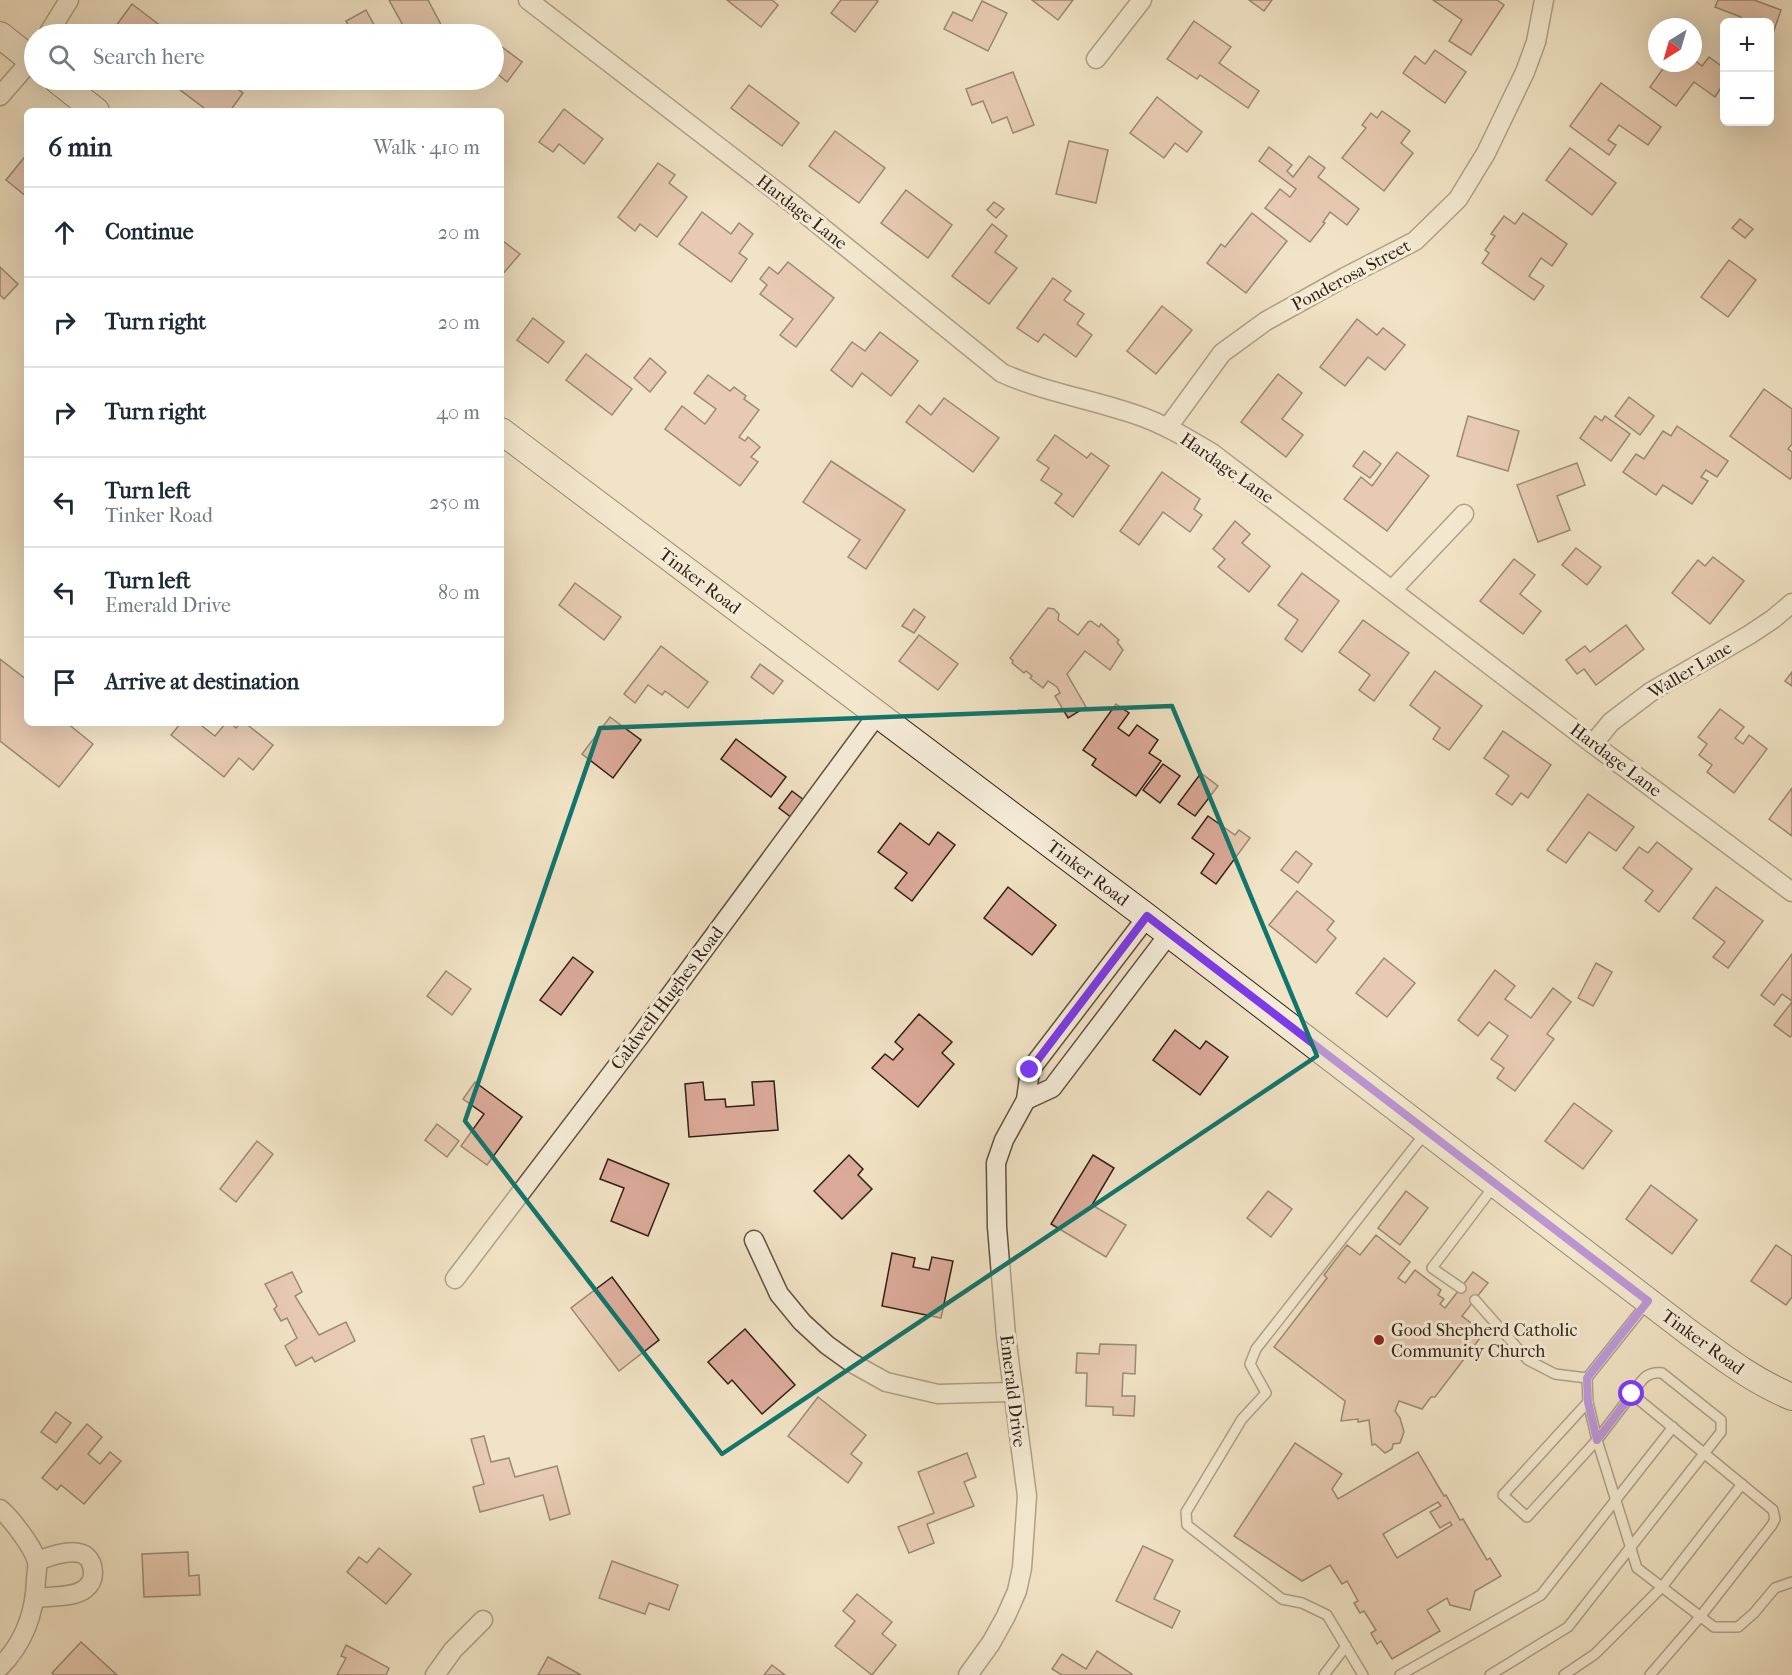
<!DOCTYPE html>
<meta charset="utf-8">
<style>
body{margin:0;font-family:"IM FELL French Canon",serif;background:#f2f2f3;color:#1f2937}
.controls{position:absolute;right:18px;top:18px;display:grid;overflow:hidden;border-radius:9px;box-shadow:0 6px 24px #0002}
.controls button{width:54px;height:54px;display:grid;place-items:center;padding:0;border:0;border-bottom:2px solid #e0e1e3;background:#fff;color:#1f2937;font:30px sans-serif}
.compass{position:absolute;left:1648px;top:18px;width:54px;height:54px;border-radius:50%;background:#fff;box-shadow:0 6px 24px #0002;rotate:217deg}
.stop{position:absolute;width:18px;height:18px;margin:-14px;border:4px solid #7c3aed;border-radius:50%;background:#fff}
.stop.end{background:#7c3aed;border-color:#fff;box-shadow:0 2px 6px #0008}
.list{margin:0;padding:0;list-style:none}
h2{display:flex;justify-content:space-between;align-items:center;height:78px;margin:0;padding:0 24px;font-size:26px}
h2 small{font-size:20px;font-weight:400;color:#747a83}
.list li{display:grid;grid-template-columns:39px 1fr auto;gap:18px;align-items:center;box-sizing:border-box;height:90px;padding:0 24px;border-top:2px solid #e0e1e3}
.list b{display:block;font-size:22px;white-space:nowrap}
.list p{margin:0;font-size:20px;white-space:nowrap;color:#747a83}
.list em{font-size:20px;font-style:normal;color:#747a83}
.icon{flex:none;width:33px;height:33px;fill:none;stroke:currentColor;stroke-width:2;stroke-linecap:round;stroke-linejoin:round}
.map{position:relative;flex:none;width:1792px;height:1675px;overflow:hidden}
.search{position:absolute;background:#fff;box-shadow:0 6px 24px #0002;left:24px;top:24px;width:480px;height:66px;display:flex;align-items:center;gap:15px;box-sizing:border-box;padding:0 21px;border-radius:33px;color:#747a83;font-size:22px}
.panel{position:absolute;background:#fff;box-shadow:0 6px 24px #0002;left:24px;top:108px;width:480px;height:618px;border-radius:9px}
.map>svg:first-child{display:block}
.building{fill:#dcaa9a;stroke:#312015;stroke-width:1.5;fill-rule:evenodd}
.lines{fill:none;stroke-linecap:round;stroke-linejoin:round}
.lane-casing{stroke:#615141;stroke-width:12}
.street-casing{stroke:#615141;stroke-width:21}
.secondary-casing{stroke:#312015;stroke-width:28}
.lane{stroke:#f6edd9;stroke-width:9}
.street{stroke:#f6edd9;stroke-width:18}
.secondary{stroke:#f6edd9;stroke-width:26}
.route{stroke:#7c3aed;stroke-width:8}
.marked{fill:none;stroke:#0f766e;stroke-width:4.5;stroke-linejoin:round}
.poi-dot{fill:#8f2418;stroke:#f6edd9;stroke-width:2}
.labels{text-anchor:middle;stroke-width:6;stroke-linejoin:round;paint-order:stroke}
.street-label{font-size:18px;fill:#312015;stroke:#f6edd9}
.poi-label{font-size:18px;fill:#312015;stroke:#f6edd9;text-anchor:start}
</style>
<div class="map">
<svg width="1792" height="1675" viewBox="0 0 1792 1675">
<rect width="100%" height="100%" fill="#f1e3c5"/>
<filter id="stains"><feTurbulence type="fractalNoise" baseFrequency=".00333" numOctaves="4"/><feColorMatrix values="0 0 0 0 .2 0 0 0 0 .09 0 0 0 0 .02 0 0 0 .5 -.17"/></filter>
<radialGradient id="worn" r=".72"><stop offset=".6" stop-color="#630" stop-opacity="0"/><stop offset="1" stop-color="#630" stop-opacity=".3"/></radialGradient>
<!-- building -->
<g class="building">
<path d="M389 0H428L446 34H399L406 31Z"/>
<path d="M727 0H772L778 5 761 27Z"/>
<path d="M841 0H876L878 1 855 32 831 13Z"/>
<path d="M1032 0H1073L1058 20Z"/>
<path d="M1249 0H1272L1264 11Z"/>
<path d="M1433 0H1497L1504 5 1471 55 1449 41 1462 20Z"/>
<path d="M1718 0H1754L1781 10 1770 42V22H1739L1741 17 1715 7Z"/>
<path d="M982 1 1007 13 988 51 944 29 953 12 972 21Z"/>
<path d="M132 4 170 33 168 34H110Z"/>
<path d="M366 10 379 34H353L346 21Z"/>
<path d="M1194 21 1231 47 1219 63 1259 91 1248 108 1200 75 1197 79 1167 59Z"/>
<path d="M494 41 522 62 507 82 494 71Z"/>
<path d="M1435 50 1466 72 1445 103 1403 73 1415 56 1425 64Z"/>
<path d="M1709 57 1724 68V83L1715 97 1694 82 1676 106 1650 87 1667 63H1693V59L1702 66Z"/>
<path d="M1013 72 1034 125 1013 133 1007 117 992 123 983 101 972 105 966 89Z"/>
<path d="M186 80H225L243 93 230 111H208L179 89Z"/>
<path d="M1601 83 1661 127 1648 145 1619 125 1608 140 1616 145 1609 155 1570 126Z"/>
<path d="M749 85 799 123 782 146 731 108Z"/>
<path d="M1157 97 1202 132 1187 152 1175 143 1164 158 1130 133Z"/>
<path d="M564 109 603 139 584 164 559 144 553 152 539 142Z"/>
<path d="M1382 111 1410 131 1401 143 1413 153 1384 191 1342 158 1366 128 1362 125 1371 113 1377 118Z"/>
<path d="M835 131 885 168 859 203 809 166Z"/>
<path d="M1069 141 1108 150 1096 203 1056 194Z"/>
<path d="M1269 147 1292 165 1287 171 1293 177 1309 156 1325 168 1318 177 1359 209 1347 225 1330 212 1323 222 1325 223 1310 242 1265 208 1280 189 1290 197 1296 189 1259 161Z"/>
<path d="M1570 148 1616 183 1592 215 1546 180Z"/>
<path d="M27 154V197L6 180Z"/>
<path d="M658 163 675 175 669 183 687 197 657 237 640 224 635 231 618 217Z"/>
<path d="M906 190 952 225 928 258 881 223Z"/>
<path d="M994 202 1004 209 996 218 987 210Z"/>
<path d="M702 212 731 234 739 223 753 234 739 253 747 259 731 282 679 244Z"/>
<path d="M1252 213 1287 241 1246 293 1207 263 1221 244 1225 247Z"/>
<path d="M1523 213 1567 244 1552 266 1541 258 1529 276 1544 286 1534 300 1482 263 1489 253 1485 250 1495 236 1491 234 1504 216 1515 224Z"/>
<path d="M1740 219 1753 229 1745 238 1732 228Z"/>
<path d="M992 224 1007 236 995 252 1017 268 989 304 952 276Z"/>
<path d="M503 241 520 254 501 276V244Z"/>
<path d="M1729 260 1756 280 1728 317 1701 297Z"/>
<path d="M788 262 834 298 796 347 780 335 793 319 760 294 767 285 760 279 769 267 778 274Z"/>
<path d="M0 267 18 284 4 299 0 295Z"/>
<path d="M1053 278 1071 291 1064 300 1084 314 1077 324 1092 335 1076 357 1044 334 1038 342 1017 328Z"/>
<path d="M1162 306 1192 330 1156 374 1127 351Z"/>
<path d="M533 318 564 342 548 363 517 340Z"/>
<path d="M1357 319 1377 335 1383 328 1405 345 1385 370 1368 357 1345 386 1320 367Z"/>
<path d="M880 332 918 361 891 396 862 373 852 387 831 370 852 342 865 351Z"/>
<path d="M586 354 632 389 612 415 566 380Z"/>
<path d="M650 358 666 372 650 392 634 378Z"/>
<path d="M1278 374 1302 393 1282 419 1303 435 1286 457 1241 422Z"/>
<path d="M708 375 730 391 734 387 746 396 744 399 759 410 739 437 745 441 748 437 760 447 751 457 758 462 740 486 665 429 682 406 705 424 716 409 694 393Z"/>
<path d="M1764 389 1792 409V444L1788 449 1792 452V477L1790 479 1730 436Z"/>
<path d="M1629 397 1654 416 1640 435 1615 416Z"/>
<path d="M944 398 999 438 973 472 906 422 919 405 931 415Z"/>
<path d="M1468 416 1519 431 1508 471 1457 456Z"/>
<path d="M1595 416 1602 421 1605 416 1630 434 1611 461 1580 438Z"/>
<path d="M1677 426 1728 461 1717 477 1706 470 1701 477 1708 481 1692 504 1663 485 1656 495 1623 472 1636 454 1644 459 1663 431 1671 436Z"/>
<path d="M1055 435 1087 458 1091 453 1109 466 1073 517 1055 503 1062 494 1041 480 1049 468 1037 460Z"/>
<path d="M1364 451 1381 464 1370 478 1353 466Z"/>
<path d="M1397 452 1429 476 1387 531 1344 499 1361 477 1372 486Z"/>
<path d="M831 461 905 510 866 569 848 557 860 540 803 502Z"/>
<path d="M1577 463 1585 485 1557 496 1570 530 1538 542 1517 485Z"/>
<path d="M1162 472 1200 499 1194 509 1202 515 1190 532 1163 512 1139 545 1120 531Z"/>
<path d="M1235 521 1250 534 1242 543 1270 566 1249 592 1218 567 1225 559 1213 549Z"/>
<path d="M1576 548 1601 567 1587 585 1562 565Z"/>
<path d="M1713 557 1744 581 1710 624 1672 593 1698 560 1705 566Z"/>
<path d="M1514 559 1535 575 1520 594 1541 611 1523 634 1480 601Z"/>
<path d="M1302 573 1339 601 1302 652 1285 639 1298 620 1278 605Z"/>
<path d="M575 583 621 617 604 640 559 605Z"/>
<path d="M1048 608 1054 609 1059 614 1058 620 1078 635 1088 622 1091 621 1099 627 1101 624 1119 640 1117 642 1123 650 1110 670 1085 651 1067 674 1086 707 1068 718 1055 696 1060 693 1057 687 1048 681 1043 688 1030 678 1032 676 1026 671 1024 673 1012 663 1013 661 1010 658Z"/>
<path d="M914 609 925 617 914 633 902 626Z"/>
<path d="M1363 620 1409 653 1374 701 1359 690 1370 675 1339 652Z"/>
<path d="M1626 625 1644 649 1596 685 1584 669 1577 674 1566 660 1585 646 1590 652Z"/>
<path d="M919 635 958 664 938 690 899 661Z"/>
<path d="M661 646 708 682 688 708 665 691 662 695 648 685 635 703 624 694Z"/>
<path d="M0 659 27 680V723H67L93 744 59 787 0 741Z"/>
<path d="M760 664 783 681 773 694 751 677Z"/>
<path d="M1435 671 1482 706 1449 750 1433 739 1440 728 1410 705Z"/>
<path d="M1792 672V686L1785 681Z"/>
<path d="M1116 704 1129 713 1118 728 1129 736 1137 725 1158 740 1149 753 1161 761 1136 796 1092 765 1096 759 1083 750Z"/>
<path d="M1720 709 1744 727 1735 738 1743 744 1749 735 1767 749 1734 793 1707 772 1712 765 1699 755 1707 744 1698 737Z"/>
<path d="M610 717 641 740 613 778 582 754Z"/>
<path d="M181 723H198L215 736 226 723H230L236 728 240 723H245L273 745 253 770 239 758 224 777 171 735Z"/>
<path d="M1503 731 1551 765 1528 798 1521 793 1512 805 1496 794 1509 776 1484 758Z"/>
<path d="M736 739 786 777 771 797 721 759Z"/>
<path d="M1163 764 1180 776 1160 803 1143 790Z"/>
<path d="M1201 773 1218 786 1195 816 1178 804Z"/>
<path d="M1792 788V836L1769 819Z"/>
<path d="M792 791 809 804 796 821 779 808Z"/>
<path d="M1588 794 1634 827 1616 851 1589 832 1566 863 1547 850Z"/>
<path d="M1208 816 1235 835 1239 830 1250 838 1216 884 1201 873 1214 854 1192 838Z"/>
<path d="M900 823 929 845 938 832 955 845 912 901 895 888 907 873 878 852Z"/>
<path d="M1657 842 1692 869 1659 912 1645 901 1653 891 1623 868 1639 847 1648 853Z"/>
<path d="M1296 851 1312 864 1298 883 1281 870Z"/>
<path d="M1008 887 1056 925 1032 955 984 918Z"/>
<path d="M1716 887 1763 921 1728 968 1713 957 1725 942 1693 918Z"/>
<path d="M1297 891 1334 921 1327 930 1336 938 1316 963 1269 925Z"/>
<path d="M1792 954V1001L1782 994 1774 1005 1761 995Z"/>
<path d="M573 957 593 972 561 1015 540 1000Z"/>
<path d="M1384 958 1415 983 1387 1017 1356 993Z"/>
<path d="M1596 963 1612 972 1593 1006 1578 998Z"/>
<path d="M1495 970 1515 986 1505 999 1531 1018 1553 988 1571 1002 1547 1034 1554 1039 1515 1091 1497 1078 1504 1068 1491 1059 1508 1036 1489 1022 1478 1036 1458 1020Z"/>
<path d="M446 971 471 989 452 1015 427 996Z"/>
<path d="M1792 1002V1035L1790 1037 1774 1025Z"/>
<path d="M919 1014 952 1042 942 1053 954 1064 918 1107 872 1068 885 1054 893 1060 903 1049 895 1042Z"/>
<path d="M1175 1030 1200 1049 1206 1041 1228 1057 1200 1095 1153 1060Z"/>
<path d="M774 1081 778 1130 689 1137 685 1084 703 1082 705 1100 725 1099 726 1107 754 1105 752 1082Z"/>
<path d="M475 1082 522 1117 487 1165 461 1146 484 1114 463 1099Z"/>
<path d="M1574 1103 1612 1131 1583 1169 1545 1141Z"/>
<path d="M437 1124 459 1141 447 1157 425 1140Z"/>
<path d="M257 1141 273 1154 236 1202 220 1189Z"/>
<path d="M849 1155 863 1169 858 1175 872 1189 842 1219 814 1191Z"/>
<path d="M1093 1155 1114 1168 1092 1205 1126 1225 1106 1257 1051 1224Z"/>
<path d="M608 1159 669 1184 648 1236 611 1221 624 1188 600 1179Z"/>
<path d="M1651 1185 1697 1220 1672 1254 1626 1219Z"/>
<path d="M1268 1191 1292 1209 1271 1237 1247 1218Z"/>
<path d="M1406 1191 1428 1208 1400 1245 1378 1228Z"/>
<path d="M1376 1235 1410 1262 1398 1278 1405 1283 1415 1270 1441 1290 1438 1295 1444 1299 1440 1304 1445 1308 1473 1272 1488 1283 1462 1316 1484 1333 1435 1397H1431L1422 1409 1399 1401 1395 1411 1400 1418 1404 1432 1400 1443 1393 1444 1392 1449 1385 1453 1375 1444 1372 1445 1369 1420 1358 1422V1419L1341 1421 1345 1401 1274 1347 1327 1278 1324 1275 1347 1245 1360 1255Z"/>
<path d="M1776 1245 1792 1256V1297L1786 1305 1751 1281Z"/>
<path d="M892 1253 915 1258 913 1267 929 1270 932 1257 953 1261 941 1318 882 1306Z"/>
<path d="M292 1272 302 1292 295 1296 319 1335 346 1322 355 1341 315 1362 312 1357 296 1366 285 1346 297 1338 287 1318 281 1321 274 1309 277 1306 265 1284Z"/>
<path d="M612 1277 659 1340 619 1371 571 1308Z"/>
<path d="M745 1329 795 1385 762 1414 732 1380 728 1384 708 1362Z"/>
<path d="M1100 1344 1136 1345 1135 1374 1123 1373 1122 1396H1135L1134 1416 1113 1415V1407L1086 1406 1087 1373H1076L1077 1353 1099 1354Z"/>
<path d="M818 1397 866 1435 851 1454 862 1463 848 1483 788 1436Z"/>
<path d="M56 1412 71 1423 56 1443 41 1432Z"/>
<path d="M87 1424 102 1437 88 1454 100 1464 110 1452 121 1461 84 1504 61 1485 57 1490 42 1478Z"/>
<path d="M484 1436 491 1462 509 1458 515 1477 557 1466 570 1514 550 1520 543 1495 480 1512 473 1487 484 1484 471 1439Z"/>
<path d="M1295 1443 1342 1474 1332 1489 1338 1499 1418 1452 1444 1496 1446 1495 1460 1520 1463 1519 1487 1560 1490 1558 1501 1576 1475 1591 1470 1610 1450 1605 1447 1598 1427 1610 1440 1631 1392 1659 1381 1641 1377 1644 1371 1633 1376 1630 1364 1611 1360 1613 1354 1603 1358 1601 1347 1581 1342 1584 1330 1565 1302 1581 1234 1536ZM1438 1502 1441 1506 1430 1512 1440 1528 1450 1522 1452 1525 1397 1558 1383 1534Z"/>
<path d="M967 1453 976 1477 964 1482 974 1506 927 1524 934 1543 909 1553 898 1527 934 1513 918 1472Z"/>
<path d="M1143 1546 1173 1560 1154 1599 1180 1611 1172 1628 1116 1601Z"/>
<path d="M379 1548 411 1574 386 1604 347 1572 359 1557 367 1563Z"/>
<path d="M188 1552 189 1576 199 1575 200 1595 144 1597 142 1554Z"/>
<path d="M612 1561 678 1585 669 1610 649 1603 645 1614 599 1598Z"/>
<path d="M857 1594 892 1622 882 1634 896 1645 872 1675 835 1646 855 1621 843 1611Z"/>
<path d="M81 1642 117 1675H54L52 1673Z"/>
<path d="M346 1645 389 1668 386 1675H337L346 1658 341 1656Z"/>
<path d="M1097 1651 1132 1674 1131 1675H1062L1052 1669 1062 1654 1086 1669Z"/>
<path d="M548 1657 581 1675H538Z"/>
<path d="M772 1665 785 1675H764Z"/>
</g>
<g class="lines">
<defs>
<g id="lane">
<path d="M1461 1288 1432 1268 1494 1186"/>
<path d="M1475 1300 1528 1360 1555 1374 1587 1378"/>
<path d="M1647 1303 1587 1378 1588 1402 1597 1440 1637 1568 1714 1627H1738L1754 1613 1775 1588 1792 1582"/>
<path d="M1588 1402 1503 1495 1527 1517 1597 1440 1632 1394 1773 1510 1775 1519 1772 1525 1700 1617 1650 1675"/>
<path d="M1324 1675 1346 1646"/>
<path d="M1363 1675 1327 1615 1302 1603 1282 1599 1187 1525 1186 1512 1242 1419 1266 1393 1250 1364 1256 1349 1426 1132"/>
<path d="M1400 1675 1541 1595 1673 1427"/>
<path d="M1490 1675 1568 1627 1721 1432V1420L1662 1373C1645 1371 1641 1382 1632 1394"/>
<path d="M1564 1675 1595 1654 1662 1587 1742 1484"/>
</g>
<g id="street">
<path d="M528 0 793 204 1002 373C1044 392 1090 399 1134 414 1162 423 1187 438 1212 453L1593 744 1792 892"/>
<path d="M48 34 69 0"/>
<path d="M1096 59 1142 0"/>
<path d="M0 96 34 57"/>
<path d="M1168 427 1222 353 1266 321 1345 277 1415 241 1458 199 1486 153 1525 72 1536 42 1544 0"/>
<path d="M1392 590 1464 514"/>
<path d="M1593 744 1611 722 1652 691 1749 635 1773 619 1792 603"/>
<path d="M1026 1100 1052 1088 1169 934"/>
<path d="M754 1240 779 1294 802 1322 827 1345 852 1363 886 1382 938 1394 1013 1392"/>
<path d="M455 1279 640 1036 877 715"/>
<path d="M0 1509C11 1518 34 1548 37 1562 38 1567 36 1575 36 1580 35 1613 23 1644 0 1667"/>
<path d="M35 1598C50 1596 73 1598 85 1589 90 1585 93 1579 93 1573 92 1540 54 1555 37 1561"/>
<path d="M435 1675 453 1650 483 1620"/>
<path d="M968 1675 991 1643 1006 1616 1017 1591 1022 1568 1027 1496 1006 1336 997 1227 996 1163 1004 1140 1026 1100 1030 1070 1147 917"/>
</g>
<g id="secondary">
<path d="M0 35 34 62"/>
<path d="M57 80 96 111"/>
<path d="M501 431 1147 917 1687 1331C1721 1356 1753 1381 1792 1397"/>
</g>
</defs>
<!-- lane casing -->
<use href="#lane" class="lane-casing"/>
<!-- street casing -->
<use href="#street" class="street-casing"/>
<!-- secondary casing -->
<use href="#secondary" class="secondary-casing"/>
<!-- lane -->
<use href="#lane" class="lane"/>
<!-- street -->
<use href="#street" class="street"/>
<!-- secondary -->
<use href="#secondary" class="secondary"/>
</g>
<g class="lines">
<!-- route -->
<path class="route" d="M1030 1070 1147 916 1648 1301 1587 1378 1588 1402 1597 1440 1632 1394"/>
</g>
<!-- marked area -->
<path d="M0 0H1792V1675H0ZM1172 706 1317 1056 722 1454 465 1121 600 728Z" fill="#f1e3c5" fill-opacity=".55" fill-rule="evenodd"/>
<path class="marked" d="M1172 706 1317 1056 722 1454 465 1121 600 728Z"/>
<!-- markers -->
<circle class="poi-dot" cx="1379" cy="1340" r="6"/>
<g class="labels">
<!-- street labels -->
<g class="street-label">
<text transform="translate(802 212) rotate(38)" y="6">Hardage Lane</text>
<text transform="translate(1351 275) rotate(-28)" y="6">Ponderosa Street</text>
<text transform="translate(1227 468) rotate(35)" y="6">Hardage Lane</text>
<text transform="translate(700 581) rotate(37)" y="6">Tinker Road</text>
<text transform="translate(1690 670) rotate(-31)" y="6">Waller Lane</text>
<text transform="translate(1616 760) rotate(37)" y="6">Hardage Lane</text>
<text transform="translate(1088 873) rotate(37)" y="6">Tinker Road</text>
<text transform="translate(667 998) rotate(-53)" y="6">Caldwell Hughes Road</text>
<text transform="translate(1703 1342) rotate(36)" y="6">Tinker Road</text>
<text transform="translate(1013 1391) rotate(83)" y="6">Emerald Drive</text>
</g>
<!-- poi labels -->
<g class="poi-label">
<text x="1391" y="1336">Good Shepherd Catholic<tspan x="1391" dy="21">Community Church</tspan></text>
</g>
</g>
<rect width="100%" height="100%" filter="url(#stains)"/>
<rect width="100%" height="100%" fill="url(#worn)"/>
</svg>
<div class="controls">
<button>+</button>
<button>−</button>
</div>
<svg class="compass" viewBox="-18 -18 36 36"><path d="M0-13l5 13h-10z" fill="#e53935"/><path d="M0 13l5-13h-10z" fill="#747a83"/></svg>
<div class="stop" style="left:1632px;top:1394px"></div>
<div class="stop end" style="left:1030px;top:1070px"></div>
<div class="search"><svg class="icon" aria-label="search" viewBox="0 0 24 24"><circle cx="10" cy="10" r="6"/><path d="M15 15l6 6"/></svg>Search here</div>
<section class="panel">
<h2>6 min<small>Walk · 410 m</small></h2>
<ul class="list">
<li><svg class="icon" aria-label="ahead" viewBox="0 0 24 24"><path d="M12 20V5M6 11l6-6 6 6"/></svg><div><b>Continue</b></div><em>20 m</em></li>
<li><svg class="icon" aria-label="right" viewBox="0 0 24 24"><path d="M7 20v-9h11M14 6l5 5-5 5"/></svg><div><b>Turn right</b></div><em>20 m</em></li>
<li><svg class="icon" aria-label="right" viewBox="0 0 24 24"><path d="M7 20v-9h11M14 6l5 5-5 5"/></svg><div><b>Turn right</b></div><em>40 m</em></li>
<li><svg class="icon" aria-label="left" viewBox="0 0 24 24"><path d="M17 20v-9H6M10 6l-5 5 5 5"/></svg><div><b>Turn left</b><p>Tinker Road</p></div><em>250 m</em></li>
<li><svg class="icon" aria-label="left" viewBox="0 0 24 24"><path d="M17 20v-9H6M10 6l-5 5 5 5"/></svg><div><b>Turn left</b><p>Emerald Drive</p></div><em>80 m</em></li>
<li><svg class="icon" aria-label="arrive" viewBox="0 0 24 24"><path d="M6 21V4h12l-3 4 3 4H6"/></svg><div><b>Arrive at destination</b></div></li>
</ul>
</section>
</div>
